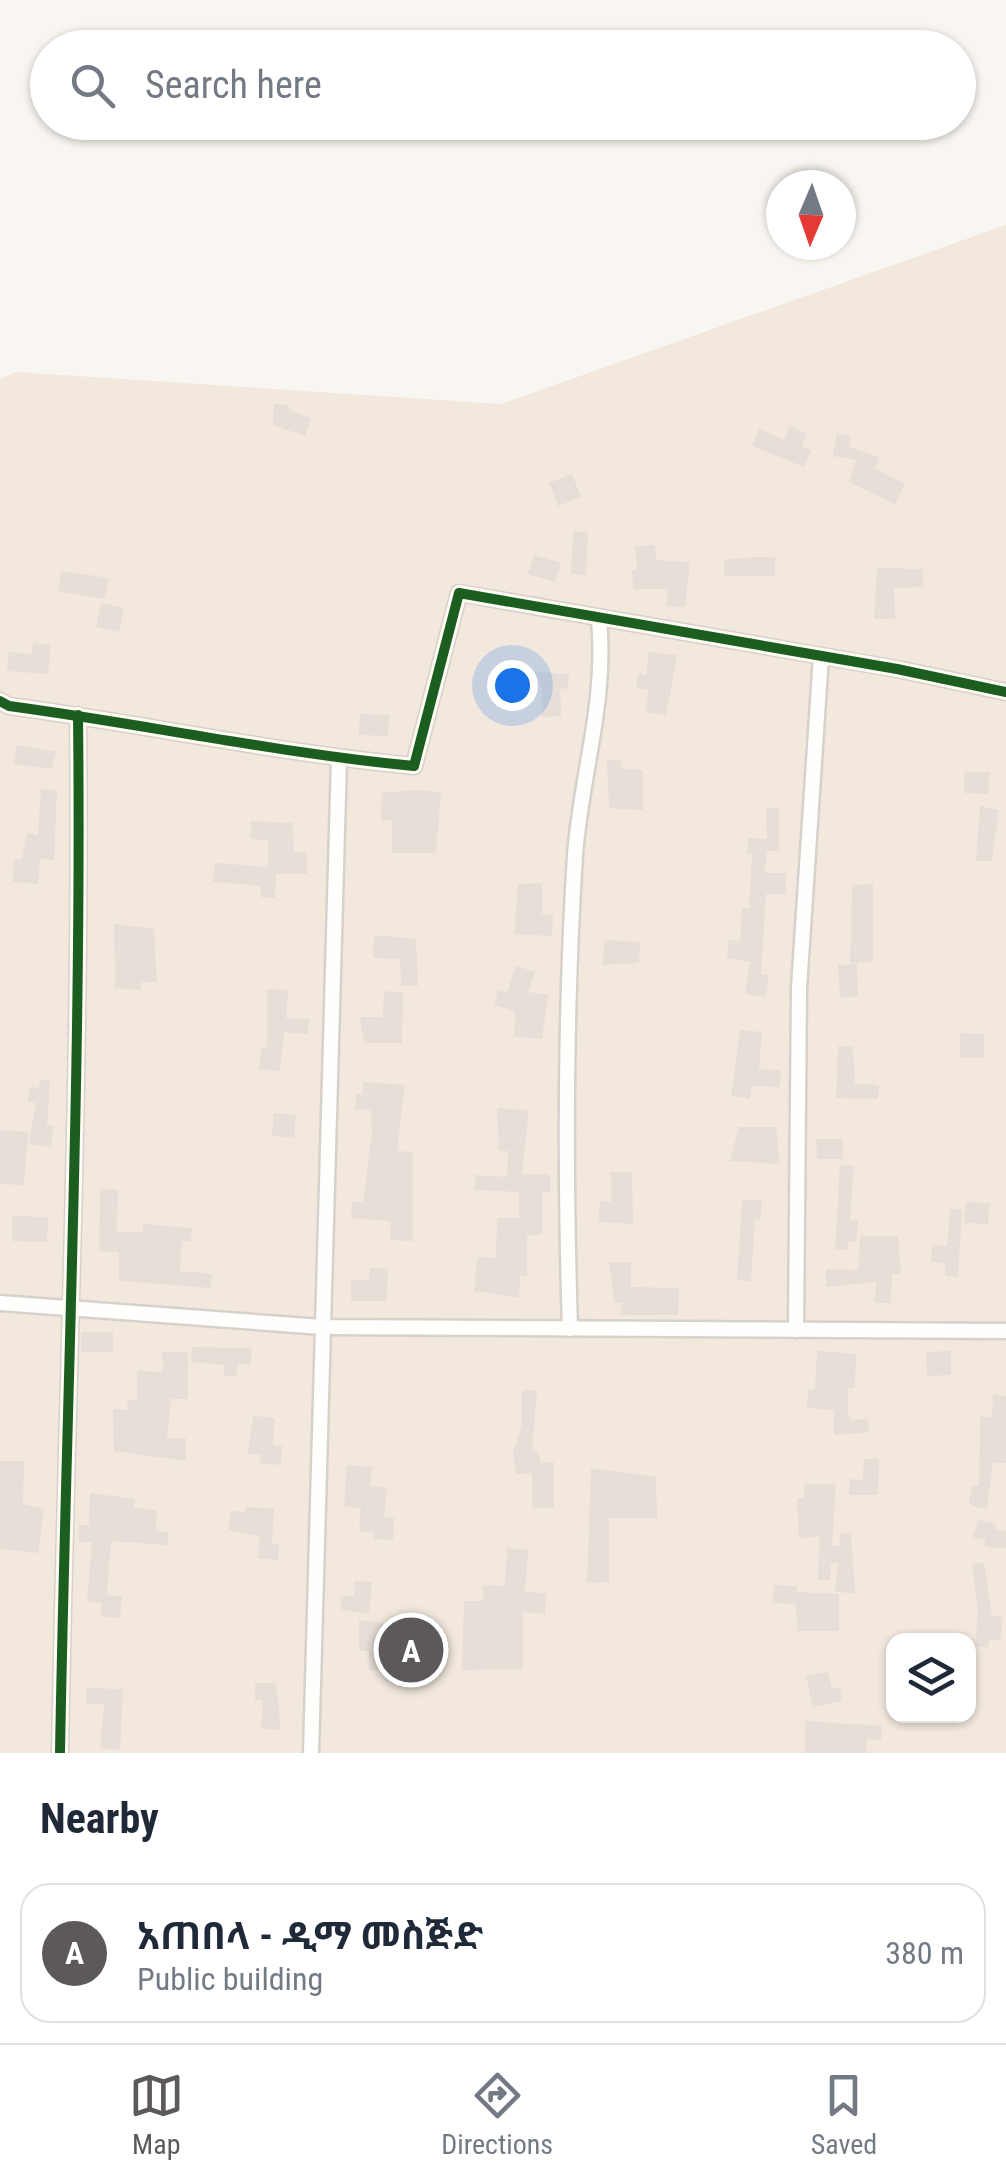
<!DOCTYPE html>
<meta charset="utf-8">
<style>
body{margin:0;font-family:"Roboto Condensed","Noto Sans Ethiopic",sans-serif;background:#f6f6f7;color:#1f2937}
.controls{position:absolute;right:30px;bottom:30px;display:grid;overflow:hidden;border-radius:20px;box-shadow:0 2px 8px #0004}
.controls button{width:90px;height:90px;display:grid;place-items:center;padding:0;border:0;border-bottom:2px solid #e0e1e3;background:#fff;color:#1f2937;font:50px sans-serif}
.compass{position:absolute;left:766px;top:170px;width:90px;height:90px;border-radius:50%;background:#fff;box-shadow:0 2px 8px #0004;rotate:182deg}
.you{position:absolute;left:512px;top:685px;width:35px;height:35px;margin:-25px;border:8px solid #fff;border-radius:50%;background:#1a73e8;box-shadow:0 0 0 15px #1a73e833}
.badge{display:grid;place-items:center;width:65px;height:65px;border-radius:50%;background:#5c585b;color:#fff;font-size:32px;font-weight:700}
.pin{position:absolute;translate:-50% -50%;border:5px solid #fff;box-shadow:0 2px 10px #0006}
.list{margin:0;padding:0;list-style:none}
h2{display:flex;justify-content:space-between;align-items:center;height:130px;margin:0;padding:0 40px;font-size:42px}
h2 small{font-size:32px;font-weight:400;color:#747a83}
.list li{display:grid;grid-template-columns:65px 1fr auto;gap:30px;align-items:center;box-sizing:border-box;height:140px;margin:0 20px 20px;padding:0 20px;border:2px solid #e0e1e3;border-radius:30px}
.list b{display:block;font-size:38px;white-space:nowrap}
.list p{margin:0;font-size:32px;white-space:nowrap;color:#747a83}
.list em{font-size:32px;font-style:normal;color:#747a83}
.icon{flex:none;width:55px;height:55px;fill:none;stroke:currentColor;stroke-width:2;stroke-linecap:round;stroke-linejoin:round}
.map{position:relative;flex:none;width:1006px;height:1753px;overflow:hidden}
.search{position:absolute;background:#fff;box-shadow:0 2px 8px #0004;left:30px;right:30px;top:30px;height:110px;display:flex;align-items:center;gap:25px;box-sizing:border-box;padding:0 35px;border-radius:55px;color:#747a83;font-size:38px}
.sheet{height:290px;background:#fff}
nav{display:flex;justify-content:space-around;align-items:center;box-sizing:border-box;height:140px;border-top:2px solid #e0e1e3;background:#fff;font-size:28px;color:#747a83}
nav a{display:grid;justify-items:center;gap:5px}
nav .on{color:#5c585b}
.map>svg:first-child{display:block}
.residential{fill:#f2e8de;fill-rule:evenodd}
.building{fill:#e6ded7}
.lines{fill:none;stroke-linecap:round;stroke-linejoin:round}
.street-casing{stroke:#d7d1cb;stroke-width:19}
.street{stroke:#fefefd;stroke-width:14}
.cycleway-casing{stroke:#fffaf3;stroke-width:16}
.cycleway{stroke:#1b5e20;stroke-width:10}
</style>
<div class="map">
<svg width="1006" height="1753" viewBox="0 0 1006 1753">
<rect width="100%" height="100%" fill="#f9f5f0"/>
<!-- residential -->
<path class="residential" d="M1006 225V1753H0V379L16 372 501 404ZM894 1640H968V1716H894Z"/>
<!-- building -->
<g class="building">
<path d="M274 404 289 405V410L311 418 305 436 273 425Z"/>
<path d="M790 426 807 434 802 447 811 450 804 467 752 446 759 429 784 440Z"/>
<path d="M837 433 851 436 849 447 879 457 875 469 905 484 895 504 849 482 856 460 833 456Z"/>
<path d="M572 474 581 497 558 506 549 483Z"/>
<path d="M573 531 588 532 586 575 571 574Z"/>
<path d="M655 545 656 560 690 562 685 607 666 606 668 589H633L632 570H637L635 547Z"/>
<path d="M534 555 561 563 555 582 528 574Z"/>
<path d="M755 557H775V576H724V560Z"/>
<path d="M877 568 923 569V587L894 588 895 619H874Z"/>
<path d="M61 571 109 578 104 599 58 591Z"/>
<path d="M101 603 124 608 119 632 96 627Z"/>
<path d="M33 643 51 645 48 674 7 671 9 652 32 654Z"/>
<path d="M649 652 677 655 666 715 645 712 649 690 636 688 638 673 646 675Z"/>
<path d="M523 671 569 674 568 689 560 688 561 716 542 717V687L522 685Z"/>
<path d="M360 714 389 715 388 736 359 735Z"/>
<path d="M17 745 56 752 52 769 14 764Z"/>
<path d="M607 759 622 761 621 768 643 770V810L609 808Z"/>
<path d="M964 772H989V794L964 793Z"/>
<path d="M41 789 57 790 54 860 40 859 38 884 13 882 14 859H22L27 833 38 835Z"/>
<path d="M415 790 441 792 436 853H392V820L381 821 382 793Z"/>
<path d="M980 806 999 810 992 861H976Z"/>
<path d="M766 808H779V851H767L765 873H786V894H766L761 974 769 975 766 997 745 994 750 962 727 958 729 940 740 941 742 908H749L752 855 747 854 748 838 767 839Z"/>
<path d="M251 821 293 823 294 853 307 852V874H276L275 898 260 897 261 886 213 882 215 863 268 867V840L250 839Z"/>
<path d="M542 883V914L553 915 552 936 514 934 518 884Z"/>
<path d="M873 884V962L850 963 852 885Z"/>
<path d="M114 924 154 929 157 982H142L141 990 115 988Z"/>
<path d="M374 935 416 939 418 986H401L400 959 373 958Z"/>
<path d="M604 940 640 942 639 963 603 965Z"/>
<path d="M857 964 858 996 840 998 838 965Z"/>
<path d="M516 966 535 972 528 992 548 995 542 1039 514 1037 515 1011 494 1005 498 990 507 993Z"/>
<path d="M267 989 288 990 286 1018 309 1019 308 1034 284 1032 280 1071 259 1069 261 1047H267Z"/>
<path d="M384 991 403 993 402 1043H364L360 1017H383Z"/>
<path d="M740 1030 762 1032 759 1069 781 1070 780 1087 752 1086 750 1099 731 1096Z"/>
<path d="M960 1033 984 1034V1058H960Z"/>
<path d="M838 1046 853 1047 855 1084 879 1085 878 1099 836 1098Z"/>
<path d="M40 1080 50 1081 47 1125 54 1126 51 1147 29 1144 36 1103 28 1102 29 1087 39 1088Z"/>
<path d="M363 1082 405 1085 397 1151 413 1152V1241L390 1240 391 1221 351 1218 352 1202H363L372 1129 370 1110 355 1109 356 1094 363 1095Z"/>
<path d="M497 1108 529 1110 522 1174H550V1192H542V1234L527 1236V1276L520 1275 519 1298 474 1291 477 1257 496 1258 497 1218H519V1192L474 1190 475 1175 507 1177 508 1151H499Z"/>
<path d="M274 1113 296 1115 294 1138 272 1136Z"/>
<path d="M739 1127H776L780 1164 730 1161Z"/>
<path d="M0 1130 28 1132 24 1185 0 1184Z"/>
<path d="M816 1139H843V1159H817Z"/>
<path d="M840 1165 854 1166 850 1220 858 1221 856 1242 848 1241 847 1250 835 1249Z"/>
<path d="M611 1172H632L633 1224 598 1222 600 1201 611 1202Z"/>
<path d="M100 1189 118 1190 117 1232H143V1224L192 1228 191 1241H182L180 1271 212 1274 211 1288 119 1281V1252L99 1251Z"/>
<path d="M742 1199 762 1201 760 1220 755 1219 751 1281 737 1280Z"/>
<path d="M966 1202 990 1203 988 1224 964 1223Z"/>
<path d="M950 1209 962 1210 958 1277 945 1276V1263L931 1262 932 1245 947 1246Z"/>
<path d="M12 1216 48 1217 47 1242 12 1241Z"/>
<path d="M860 1236H898L901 1274H892L891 1303H875L876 1282 826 1287V1269L858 1270Z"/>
<path d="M609 1262H631V1287L679 1288 678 1315H621L622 1303H614Z"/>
<path d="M370 1268 388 1269 387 1301H351V1280H369Z"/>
<rect x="81" y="1332" width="32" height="20"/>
<path d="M192 1347 252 1348 251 1365 237 1364V1376H224V1365L191 1362Z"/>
<path d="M817 1351 856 1354 855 1388H848V1415L851 1420 868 1419 869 1432 834 1435V1410L807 1408 808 1389H815Z"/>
<path d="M951 1351V1375L927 1376 926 1352Z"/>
<path d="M162 1352H188V1399H171L167 1438H186V1461L114 1451 113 1409 127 1410 128 1400 137 1401V1371L163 1372Z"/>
<path d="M522 1390H537L532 1452H539L540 1463 554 1462V1508H532V1473L516 1474 513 1454 522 1424Z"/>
<path d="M993 1395 1006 1396V1463H993L987 1509 979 1508 969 1503 972 1485 979 1486 980 1416 992 1417Z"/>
<path d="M253 1416 275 1418 273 1445 282 1446 281 1465 260 1463 261 1455 248 1454Z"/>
<path d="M864 1459H879L878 1495H849L850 1479 863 1480Z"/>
<path d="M0 1461H24L23 1504 44 1509 38 1553 0 1549Z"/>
<path d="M347 1465 372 1467 370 1486 387 1487 384 1517 394 1518 393 1540 373 1539 374 1533 359 1531 361 1508 344 1506Z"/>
<path d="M591 1468 656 1477 657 1518H609V1582L587 1583Z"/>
<path d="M804 1484H836L832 1546H839L841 1533H851L855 1593 835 1592 838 1563H831L830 1580H818L819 1536 799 1539 797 1498H804Z"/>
<path d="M90 1493 135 1499 134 1508 157 1510 156 1531 168 1532V1545L111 1541 107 1595 122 1596 120 1618 101 1617 102 1603 87 1602 92 1542H79V1525H89Z"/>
<path d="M245 1507 274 1509 272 1543 279 1544 278 1560 258 1558 259 1536 229 1530 230 1511 245 1512Z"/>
<path d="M978 1520 996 1524 994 1530 1006 1531V1548L985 1547V1540L973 1537Z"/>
<path d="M507 1548 528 1550 525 1592 546 1593 545 1614 523 1612V1669L462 1670 464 1601H483V1585L505 1586Z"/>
<path d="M984 1563 992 1616 1003 1617 1000 1641 989 1639 988 1647 975 1646 978 1610 972 1564Z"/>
<path d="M355 1581 372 1582 369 1614 342 1610 340 1597 354 1595Z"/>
<path d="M774 1585 797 1586V1592L839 1594V1631H797L796 1604 773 1603Z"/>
<path d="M359 1620 401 1626 398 1648 386 1646 387 1669 369 1670V1651H359Z"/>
<path d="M828 1672 832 1689 840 1687 842 1701 813 1707 806 1676Z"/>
<path d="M255 1683H276L281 1730 261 1729 263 1700H255Z"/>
<path d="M86 1688 123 1689 120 1750 100 1748 104 1704H86Z"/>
<path d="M805 1721 882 1726 881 1740 867 1739 866 1753H805Z"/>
</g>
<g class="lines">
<defs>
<g id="street">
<path d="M0 701 9 706C144 724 278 753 414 766L459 593 897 669 1006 692"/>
<path d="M0 1303 322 1327 1006 1331"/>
<path d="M570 1329C565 1170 565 1013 575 855 581 775 607 701 599 620"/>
<path d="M796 1330 799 988 821 656"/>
<path d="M60 1753C66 1407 82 1061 78 715"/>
<path d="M311 1753 339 759"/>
</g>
</defs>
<!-- street casing -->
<use href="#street" class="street-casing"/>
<!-- street -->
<use href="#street" class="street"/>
<defs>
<g id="cycleway">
<path d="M0 701 9 706C144 724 278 753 414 766L459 593 897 669 1006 692"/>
<path d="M60 1753C66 1407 82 1061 78 715"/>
</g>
</defs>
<!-- cycleway casing -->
<use href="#cycleway" class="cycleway-casing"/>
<!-- cycleway -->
<use href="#cycleway" class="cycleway"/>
</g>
</svg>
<div class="controls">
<button><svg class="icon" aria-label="layers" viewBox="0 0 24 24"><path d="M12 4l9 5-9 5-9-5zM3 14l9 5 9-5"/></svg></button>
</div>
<svg class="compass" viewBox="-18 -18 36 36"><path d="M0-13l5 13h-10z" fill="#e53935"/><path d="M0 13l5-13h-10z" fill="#747a83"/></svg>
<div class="you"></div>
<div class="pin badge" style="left:411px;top:1650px">A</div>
<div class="search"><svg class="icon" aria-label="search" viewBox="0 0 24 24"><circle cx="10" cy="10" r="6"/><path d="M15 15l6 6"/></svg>Search here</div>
</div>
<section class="sheet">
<h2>Nearby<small></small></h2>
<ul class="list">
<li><span class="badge">A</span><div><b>አጠበላ - ዲማ መስጅድ</b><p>Public building</p></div><em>380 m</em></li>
</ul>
</section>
<nav>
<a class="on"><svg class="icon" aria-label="map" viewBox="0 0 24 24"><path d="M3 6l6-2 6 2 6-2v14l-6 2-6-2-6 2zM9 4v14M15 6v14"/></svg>Map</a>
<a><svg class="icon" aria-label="directions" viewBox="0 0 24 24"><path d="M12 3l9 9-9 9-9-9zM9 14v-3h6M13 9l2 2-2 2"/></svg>Directions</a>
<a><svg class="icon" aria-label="saved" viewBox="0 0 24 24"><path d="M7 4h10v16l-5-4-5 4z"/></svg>Saved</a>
</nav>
